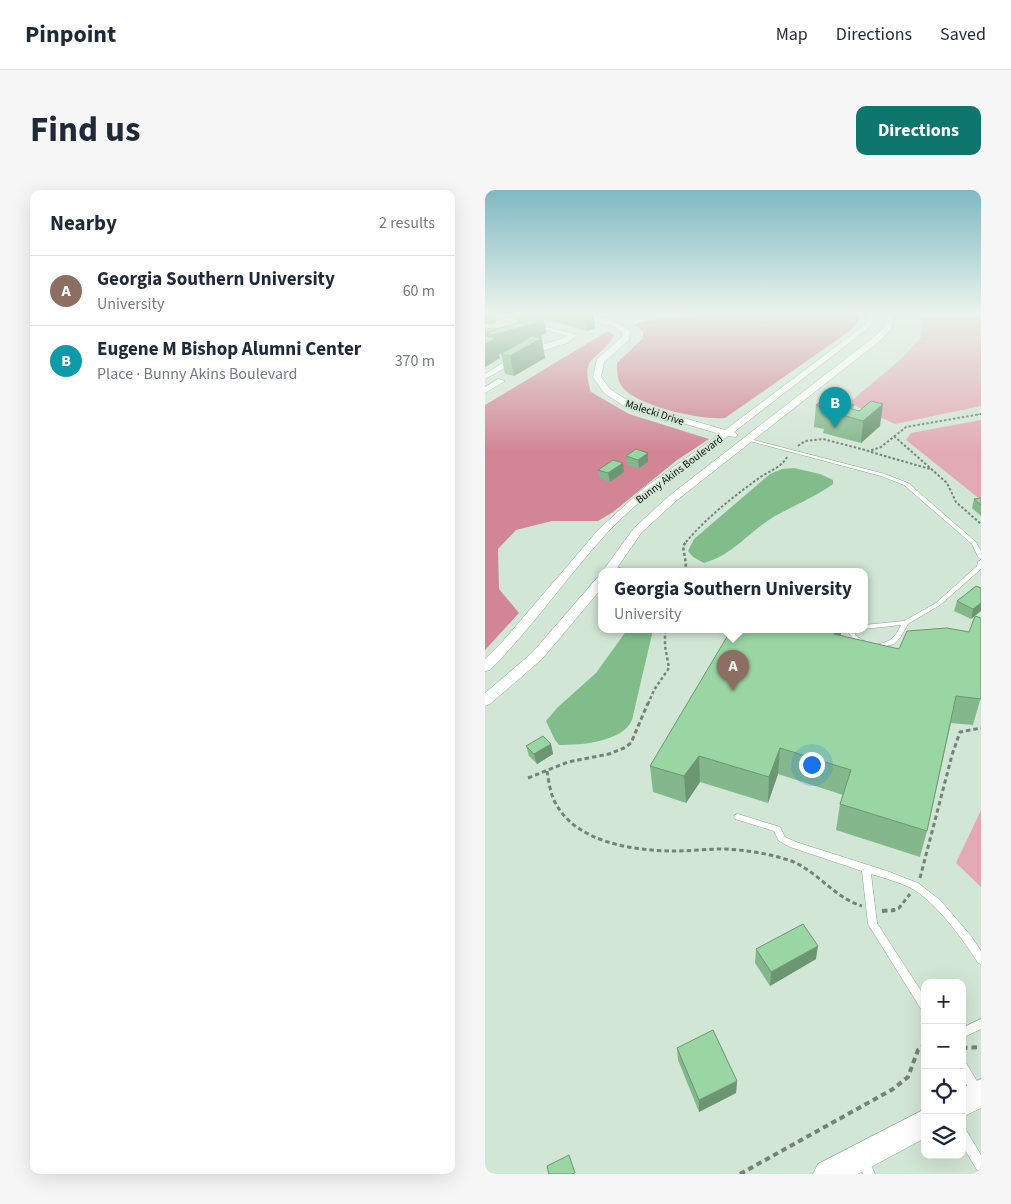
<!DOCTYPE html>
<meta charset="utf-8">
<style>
body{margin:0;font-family:"Source Sans 3",sans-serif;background:#f6f6f7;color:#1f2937}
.controls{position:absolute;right:15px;bottom:15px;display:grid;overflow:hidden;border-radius:10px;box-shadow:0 5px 20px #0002}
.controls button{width:45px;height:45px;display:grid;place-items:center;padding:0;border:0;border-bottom:1px solid #e0e1e3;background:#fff;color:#1f2937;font:25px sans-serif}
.you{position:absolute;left:326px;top:574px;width:18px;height:18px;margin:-12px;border:4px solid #fff;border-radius:50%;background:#1a73e8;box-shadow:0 0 0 8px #1a73e833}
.badge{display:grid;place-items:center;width:32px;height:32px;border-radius:50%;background:#0f766e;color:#fff;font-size:16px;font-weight:700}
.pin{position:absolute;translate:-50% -41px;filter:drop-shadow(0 1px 2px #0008)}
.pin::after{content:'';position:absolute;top:26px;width:18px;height:15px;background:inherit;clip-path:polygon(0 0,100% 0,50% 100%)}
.popup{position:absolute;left:113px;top:378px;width:270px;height:65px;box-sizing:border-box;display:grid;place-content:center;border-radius:10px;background:#fff;filter:drop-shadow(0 1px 4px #0005);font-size:16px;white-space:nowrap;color:#747a83}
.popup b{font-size:19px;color:#1f2937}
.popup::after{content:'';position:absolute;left:50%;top:100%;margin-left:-10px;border:10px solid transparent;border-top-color:#fff}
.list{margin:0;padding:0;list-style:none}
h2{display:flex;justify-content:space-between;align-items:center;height:65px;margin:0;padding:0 20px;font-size:21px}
h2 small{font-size:16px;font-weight:400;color:#747a83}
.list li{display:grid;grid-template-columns:32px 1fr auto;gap:15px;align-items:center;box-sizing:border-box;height:70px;padding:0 20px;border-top:1px solid #e0e1e3}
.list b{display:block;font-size:19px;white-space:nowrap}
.list p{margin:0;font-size:16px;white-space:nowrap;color:#747a83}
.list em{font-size:16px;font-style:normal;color:#747a83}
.icon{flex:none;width:28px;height:28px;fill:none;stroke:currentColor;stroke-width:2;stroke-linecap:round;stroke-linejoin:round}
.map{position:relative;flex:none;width:496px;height:984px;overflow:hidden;border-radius:10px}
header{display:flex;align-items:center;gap:30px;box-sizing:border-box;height:70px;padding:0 25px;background:#fff;border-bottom:1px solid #e0e1e3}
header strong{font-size:24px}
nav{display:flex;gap:28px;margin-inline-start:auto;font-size:18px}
.intro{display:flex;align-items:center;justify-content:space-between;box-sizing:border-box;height:120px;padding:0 30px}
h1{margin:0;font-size:35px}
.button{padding:12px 22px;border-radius:10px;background:#0f766e;color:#fff;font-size:18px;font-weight:700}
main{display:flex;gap:30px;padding:0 30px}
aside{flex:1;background:#fff;border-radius:10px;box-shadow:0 5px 20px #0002}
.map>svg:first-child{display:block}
.green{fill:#e2aab5}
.forest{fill:#d18595}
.water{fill:#81bd8a}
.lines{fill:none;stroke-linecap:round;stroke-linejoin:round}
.service-casing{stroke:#8fa292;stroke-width:1}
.minor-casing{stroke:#8fa292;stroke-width:1}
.tertiary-casing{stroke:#8fa292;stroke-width:1}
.path-far4{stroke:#758377;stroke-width:1;stroke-dasharray:2 1;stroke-linecap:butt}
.path-far3{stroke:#758377;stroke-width:2;stroke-dasharray:2.5 2;stroke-linecap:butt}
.path-far2{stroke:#758377;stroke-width:2.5;stroke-dasharray:3 2.5;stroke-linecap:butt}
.path-far1{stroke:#758377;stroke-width:3;stroke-dasharray:4.5 3;stroke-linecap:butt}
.path{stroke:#758377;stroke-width:4;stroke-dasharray:5.5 4;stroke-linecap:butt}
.service{fill:#fff;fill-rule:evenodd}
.minor{fill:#fff;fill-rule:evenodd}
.tertiary{fill:#fff;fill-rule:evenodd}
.wall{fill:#84b88c}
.shaded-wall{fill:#6c9672}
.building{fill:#9ad6a3;stroke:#6c9672}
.labels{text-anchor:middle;stroke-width:4;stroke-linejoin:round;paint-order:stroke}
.far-street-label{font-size:11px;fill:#0c130d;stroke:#d2e6d5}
</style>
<header>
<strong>Pinpoint</strong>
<nav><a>Map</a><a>Directions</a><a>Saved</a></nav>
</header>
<div class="intro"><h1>Find us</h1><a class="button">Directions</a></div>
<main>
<aside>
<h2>Nearby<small>2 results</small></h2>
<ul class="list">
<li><span class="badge" style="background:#8d6e63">A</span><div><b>Georgia Southern University</b><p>University</p></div><em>60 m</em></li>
<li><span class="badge" style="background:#0f9aa8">B</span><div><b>Eugene M Bishop Alumni Center</b><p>Place · Bunny Akins Boulevard</p></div><em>370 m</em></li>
</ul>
</aside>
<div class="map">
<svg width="496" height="984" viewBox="0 0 496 984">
<rect width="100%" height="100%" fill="#d2e6d5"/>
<!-- green -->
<g class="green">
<path d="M496 124V216L410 234 364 213 417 168 436 147 438 125Z"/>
<path d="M496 230V310L421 250 426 243Z"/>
<path d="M496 620V697L471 673Z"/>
</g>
<!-- forest -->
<g class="forest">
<path d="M231 124H374L373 131 366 140 240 228C216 230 155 217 138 198 132 191 132 182 132 173L158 148V141L149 135 158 131Z"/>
<path d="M123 141 129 145C114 173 94 163 106 202L144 224 224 249 192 270 128 322 113 331H67L31 340 13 359 14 399 34 423 0 460V215Z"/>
</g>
<!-- water -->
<g class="water">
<path d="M309 278 335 284 348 290V294C330 307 310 315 290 326 266 340 247 366 219 373L208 367 203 361 209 349 285 284 297 279Z"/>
<path d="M142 440H168L147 530C137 552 97 555 74 555L70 550 61 531 73 517 111 483Z"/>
</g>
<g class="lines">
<defs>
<g id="service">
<path d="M261 248 400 284 423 293 491 352 496 361V369L493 367 487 354 419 295 396 286 261 250Z"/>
<path d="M496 370V379L455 415 423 434 415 448 409 454 398 457H390L389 456 390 455C404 452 409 450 416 435L379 439V435L419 431 451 413 492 376 493 372Z"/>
<path d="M127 376 147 381 148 382H138L125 379 124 378Z"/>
<path d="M362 440H368L371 446 381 452 382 453 381 454C372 455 366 447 362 440Z"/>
<path d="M253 624 295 637 300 647 311 652 402 681 433 693 455 710 486 746 496 761V774L493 773C478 749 451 712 426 698 414 692 399 688 386 684L392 733 440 807V821L436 819 383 734 377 681 305 657 294 651 289 641 250 629 249 627 250 625Z"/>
<path d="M496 829V839L477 848V838Z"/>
<path d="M477 872 481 873 495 896 496 899 495 904 491 905 487 904 477 887Z"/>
<path d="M477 939 481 940 496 965V982L492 980 477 955Z"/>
<path d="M378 965 382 967 390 984H378L372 971 374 967Z"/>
</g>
<g id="minor">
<path d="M0 124H13L30 130 27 132 13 128H0Z"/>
<path d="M84 124C102 124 131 128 145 141L144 150 119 172 116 187 125 199 145 212 240 240 381 134 382 124H388L386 136 249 242 253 245 251 247 243 246C201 277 156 306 121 344 81 388 47 438 5 480L0 481V469L18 451 114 339 159 298 235 244 139 216 119 203 108 187 112 169 137 147V142L130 137Z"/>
<path d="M403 124H409L407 137 396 150 192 310 157 342 129 382H117L149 338 184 306 390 146 400 136Z"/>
<path d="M41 132 93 145 82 153 43 165 0 189V184L37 161 76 149 83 146 41 134Z"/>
<path d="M13 189 20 191 0 203V197Z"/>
<path d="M113 387H117V398L57 469 5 514 0 516V503L47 463Z"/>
</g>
<g id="tertiary">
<path d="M496 889V918L477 927V898Z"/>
<path d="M440 919V948L373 984H328L333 974Z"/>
</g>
</defs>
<!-- service casing -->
<use href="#service" class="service-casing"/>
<!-- minor casing -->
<use href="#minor" class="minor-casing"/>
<!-- tertiary casing -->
<use href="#tertiary" class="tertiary-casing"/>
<!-- path-far4 -->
<path class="path-far4" d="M492 225 496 224"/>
<!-- path-far3 -->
<g class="path-far3">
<path d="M409 246 462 293 471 312 496 334"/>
<path d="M313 256 320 251 338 249 384 261 396 257 421 237 496 224"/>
<path d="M386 262 445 279"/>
<path d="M201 352C222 327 248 307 274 288 284 281 296 278 302 267"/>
</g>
<!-- path-far2 -->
<g class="path-far2">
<path d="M199 382 201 374 198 356 202 351"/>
<path d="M163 514 169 500 184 478 180 456V440"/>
</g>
<!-- path-far1 -->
<g class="path-far1">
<path d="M62 581C64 592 65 604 71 614 92 653 150 661 190 661 206 661 223 659 239 659 259 660 281 663 300 669 330 677 347 707 377 716"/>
<path d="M43 588 83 572 124 564 139 558 146 553 163 513"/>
<path d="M435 688 467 565 475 542 496 538"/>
<path d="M406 721 414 718 425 704"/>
</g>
<!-- path -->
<g class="path">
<path d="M397 721 410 720"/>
<path d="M477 858 496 857"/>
<path d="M255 984 408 899 423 887 433 860 440 854"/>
</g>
<!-- service -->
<use href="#service" class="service"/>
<!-- minor -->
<use href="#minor" class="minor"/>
<!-- tertiary -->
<use href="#tertiary" class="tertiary"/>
</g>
<!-- wall -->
<g class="wall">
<path d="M0 124H10L11 130 9 134H0Z"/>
<path d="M30 124H108L110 138 102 141 76 134 75 132 72 133 59 130 61 143 56 145 60 168 29 186 20 184 16 164H14L15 168 0 177V139H12L33 133 32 125Z"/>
<path d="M357 207 356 211 369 215 368 219 395 236 376 253 338 243 339 239 329 237 331 215Z"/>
<path d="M163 263V272L154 278 142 275 141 266Z"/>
<path d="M113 280 139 282 125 292 114 288Z"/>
<path d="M496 308V326L487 318 489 309Z"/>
<path d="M496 398 486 429 469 421 472 411Z"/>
<path d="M356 440V445L496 507 488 535 466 533 442 641 435 667 351 640 355 614 358 605 293 584 283 613 215 592 201 613 168 602 165 576 253 443Z"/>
<path d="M66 554 68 564 52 574 44 566 41 556Z"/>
<path d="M271 759 331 769 285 796 270 773Z"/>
<path d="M192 858 252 891 251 903 214 922 193 870Z"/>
</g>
<!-- shaded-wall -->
<g class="shaded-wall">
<path d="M7 124H10L11 130 9 134Z"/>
<path d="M58 124 61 143 56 145 60 168 29 186 25 166 43 156 14 164 15 168 0 177V154L9 150 8 145 51 133 50 127Z"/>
<path d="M71 124H74L75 132 72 133Z"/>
<path d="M100 124H108L110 138 102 141Z"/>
<path d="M398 214 395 236 376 253 378 231Z"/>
<path d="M163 263V272L154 278 153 270Z"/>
<path d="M138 273 139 282 125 292 123 283Z"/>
<path d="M496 413V421L486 429 488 419Z"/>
<path d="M351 440H356L355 453 349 444Z"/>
<path d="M66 554 68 564 52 574 49 564Z"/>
<path d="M295 558 293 584 283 613 284 587Z"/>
<path d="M214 566 215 592 201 613 199 586Z"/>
<path d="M333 756 331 769 285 796 286 782Z"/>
<path d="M252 891 251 903 214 922V910Z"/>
</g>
<!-- building -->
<g class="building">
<path d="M37 124H58L50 127Z"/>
<path d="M46 129 54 132 8 145 2 142Z"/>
<path d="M10 138 12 139 2 142V143H0V139Z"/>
<path d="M1 146 11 148 0 154V147Z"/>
<path d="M47 146 57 148 25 166 16 164Z"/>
<path d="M345 204 357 207 352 210 369 215 364 218 374 221 386 211 398 214 378 231 340 220 344 218 331 215Z"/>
<path d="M151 259 163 263 153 270 141 266Z"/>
<path d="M128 270 138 273 123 283 113 280Z"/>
<path d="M496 308V315L489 309Z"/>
<path d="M491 396 496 398V413L488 419 472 411Z"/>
<path d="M490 426 496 428V509L471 506 442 641 355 614 366 580 295 558 284 587 214 566 199 586 165 576 246 440 253 443 254 440H351L349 444 414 459 422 441 462 438 484 442Z"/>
<path d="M58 546 66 554 49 564 41 556Z"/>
<path d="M318 734 333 756 286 782 271 759Z"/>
<path d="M228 840 252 891 214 910 192 858Z"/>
<path d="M84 965 90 983 87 984H64L62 976Z"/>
</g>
<!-- sky -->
<linearGradient id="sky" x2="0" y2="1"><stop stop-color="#7fb8c2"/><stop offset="0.47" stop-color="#ebf4ec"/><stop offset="1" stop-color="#ebf4ec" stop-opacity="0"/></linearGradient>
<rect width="496" height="262" fill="url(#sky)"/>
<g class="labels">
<!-- far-street labels -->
<g class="far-street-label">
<text transform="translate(170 222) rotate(18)" y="4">Malecki Drive</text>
<text transform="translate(194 279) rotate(-37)" y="4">Bunny Akins Boulevard</text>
</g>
</g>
</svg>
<div class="controls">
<button>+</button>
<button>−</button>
<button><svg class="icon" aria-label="locate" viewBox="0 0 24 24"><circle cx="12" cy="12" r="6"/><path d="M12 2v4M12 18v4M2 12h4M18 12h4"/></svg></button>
<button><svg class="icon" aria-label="layers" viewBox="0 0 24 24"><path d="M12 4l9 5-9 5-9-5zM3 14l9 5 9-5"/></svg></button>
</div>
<div class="you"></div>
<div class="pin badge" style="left:248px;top:501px;background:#8d6e63">A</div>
<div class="popup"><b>Georgia Southern University</b>University</div>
<div class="pin badge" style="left:350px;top:238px;background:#0f9aa8">B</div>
</div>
</main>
